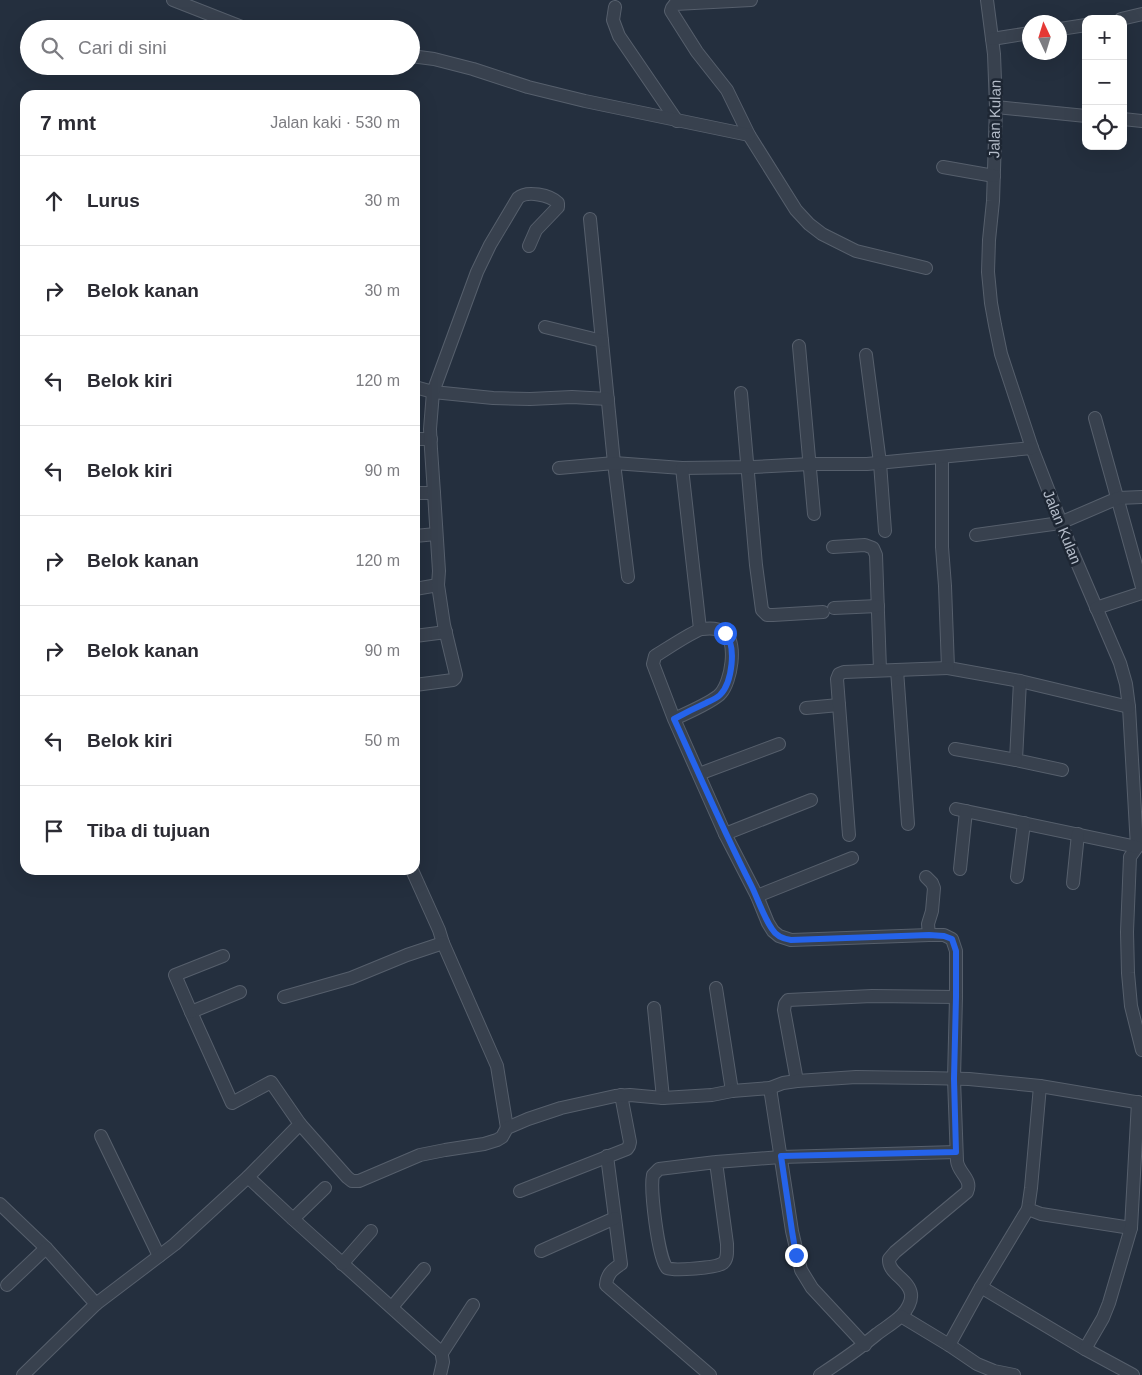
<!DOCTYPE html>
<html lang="id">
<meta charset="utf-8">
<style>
body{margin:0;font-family:Helvetica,sans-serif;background:#f2f2f3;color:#2b2b33}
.controls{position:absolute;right:15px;top:15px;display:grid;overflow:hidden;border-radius:10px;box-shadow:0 5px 20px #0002}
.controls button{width:45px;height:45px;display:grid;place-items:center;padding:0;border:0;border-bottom:1px solid #e1e1e2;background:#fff;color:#2b2b33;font:25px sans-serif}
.compass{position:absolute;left:1022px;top:15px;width:45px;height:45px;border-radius:50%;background:#fff;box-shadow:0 5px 20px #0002;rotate:356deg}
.stop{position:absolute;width:15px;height:15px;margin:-11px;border:4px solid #2563eb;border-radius:50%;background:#fff}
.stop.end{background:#2563eb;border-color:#fff;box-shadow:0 1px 5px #0008}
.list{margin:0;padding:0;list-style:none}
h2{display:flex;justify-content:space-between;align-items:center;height:65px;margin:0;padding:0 20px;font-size:21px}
h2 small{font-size:16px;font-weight:400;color:#7c7c81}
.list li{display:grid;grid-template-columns:32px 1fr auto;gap:15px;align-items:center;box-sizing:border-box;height:90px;padding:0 20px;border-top:1px solid #e1e1e2}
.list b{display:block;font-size:19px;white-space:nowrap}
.list em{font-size:16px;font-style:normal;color:#7c7c81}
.icon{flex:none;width:28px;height:28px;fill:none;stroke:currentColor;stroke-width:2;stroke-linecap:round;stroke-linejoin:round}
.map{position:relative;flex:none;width:1142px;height:1375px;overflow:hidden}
.search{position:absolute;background:#fff;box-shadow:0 5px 20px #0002;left:20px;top:20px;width:400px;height:55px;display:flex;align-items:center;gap:12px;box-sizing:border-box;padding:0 18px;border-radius:28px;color:#7c7c81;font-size:19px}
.panel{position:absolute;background:#fff;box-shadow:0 5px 20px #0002;left:20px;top:90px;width:400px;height:785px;border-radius:15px}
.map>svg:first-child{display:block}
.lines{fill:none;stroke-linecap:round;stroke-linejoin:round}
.minor-casing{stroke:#565f6c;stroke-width:14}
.minor{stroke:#38414e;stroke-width:12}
.route{stroke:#2563eb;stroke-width:6}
.labels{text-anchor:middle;stroke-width:5;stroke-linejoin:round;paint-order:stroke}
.street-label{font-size:15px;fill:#b4bcc9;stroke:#1d2633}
</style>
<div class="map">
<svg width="1142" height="1375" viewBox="0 0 1142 1375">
<rect width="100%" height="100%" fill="#242f3e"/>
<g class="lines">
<defs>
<g id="minor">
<path d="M173 0 247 29"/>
<path d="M751 0 675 4 672 8 671 11 697 52 727 90 749 135 796 210 809 224 822 234 856 251 926 268"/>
<path d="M987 0 994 54 996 107 993 201 989 240 988 272 991 303 995 325 1001 354 1032 448 1072 551 1120 663 1126 684 1129 707 1137 847 1130 857 1127 932 1128 973 1131 1006 1142 1050"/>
<path d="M615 7 613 20 619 36 677 121"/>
<path d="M1121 19 1142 14"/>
<path d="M1060 29 1086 25"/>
<path d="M992 39 1030 33"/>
<path d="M411 56 434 59 473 69 528 87 585 101 749 135"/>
<path d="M996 107 1086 116"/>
<path d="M1123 119 1142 121"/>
<path d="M943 167 994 176"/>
<path d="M590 219 614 463 628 577"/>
<path d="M545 327 602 341"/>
<path d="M799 346 814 514"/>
<path d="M866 355 880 463 885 531"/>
<path d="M415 387 433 392 493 398 530 399 572 397 608 399"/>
<path d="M741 393 756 565 762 610 767 615H773L823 612"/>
<path d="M1095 418 1142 587"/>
<path d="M415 439H431"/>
<path d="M942 458V547L945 586 948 668 1020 681 1129 707"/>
<path d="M559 468 614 463 682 468 753 467 810 464H867L1032 448"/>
<path d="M682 468 700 629"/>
<path d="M415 493H434"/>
<path d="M976 535 1060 523 1118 498 1142 497"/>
<path d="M415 536 436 534"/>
<path d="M833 547 865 545 873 548 876 555 880 670"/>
<path d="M415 589 438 585"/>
<path d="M834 608 878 606"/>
<path d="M1096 608 1142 593"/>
<path d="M415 636 446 632"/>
<path d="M897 670 908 824"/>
<path d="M1020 681 1016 760 1062 770"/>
<path d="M415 685 453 680 455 678 456 675 444 625 438 585 439 571 434 493 431 449 430 429 433 392 477 272 490 245 518 198C527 190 550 195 558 203V207L536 230 529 246"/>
<path d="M806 708 839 705"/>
<path d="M674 719C685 714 715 701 721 693 731 681 738 643 724 632 718 628 709 628 702 629 693 631 665 650 655 656L653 664 674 719 725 834 757 896 768 923 773 931 779 936 791 940 929 935H944L952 939 956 951V997L954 1079 957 1161C958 1173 973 1179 967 1192L895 1252 889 1259C888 1274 909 1279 911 1294 912 1301 907 1310 902 1315 895 1322 885 1328 877 1334 859 1349 840 1362 820 1375"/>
<path d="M955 749 1016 760"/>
<path d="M699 774 779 744"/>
<path d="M956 809 1137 847"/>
<path d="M725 834 811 800"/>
<path d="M849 835 837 679 839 674 844 672 948 668"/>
<path d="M960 869 966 811"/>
<path d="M412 870 439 930 443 943"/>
<path d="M926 877 932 883 934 888 932 911 928 924 929 935"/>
<path d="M1017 877 1024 823"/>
<path d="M1073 883 1078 834"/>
<path d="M757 896 852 858"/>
<path d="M716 988 732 1091"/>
<path d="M240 992 191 1012 232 1103 271 1082 300 1124"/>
<path d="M284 997 351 978 407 955 443 943 497 1066 507 1128"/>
<path d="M654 1008 663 1098"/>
<path d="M191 1012 175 975 223 956"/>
<path d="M797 1081 784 1010 785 1004 788 1000 872 996 956 997"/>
<path d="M1040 1086 1031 1188 1028 1209 1041 1214 1131 1228"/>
<path d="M770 1088 792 1231 801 1270 812 1288 865 1345"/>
<path d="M101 1136 159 1256"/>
<path d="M607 1156 621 1264C612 1270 607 1274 606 1285L710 1375"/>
<path d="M716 1162 727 1244C727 1251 728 1259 723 1263 717 1268 674 1271 667 1268 658 1258 650 1189 653 1175L659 1169 716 1162 781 1157 956 1152"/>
<path d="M248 1177 293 1219 442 1353"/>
<path d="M520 1191 627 1149 629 1146 630 1142 621 1095"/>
<path d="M0 1204 46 1248 96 1304 175 1244 248 1177 300 1124 347 1177 352 1181H359L420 1155 445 1150 484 1144 497 1140 502 1137 507 1128 528 1119 561 1108 615 1096 630 1095 663 1098 712 1095 732 1091 770 1088 783 1083 797 1081 856 1077 927 1078 969 1079 1040 1086 1142 1103"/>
<path d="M293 1219 325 1188"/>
<path d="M541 1251 615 1218"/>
<path d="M342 1264 371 1231"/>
<path d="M7 1285 46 1248"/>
<path d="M981 1287 1085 1349 1133 1375"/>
<path d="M392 1307 424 1269"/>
<path d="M901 1316 949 1345 977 1364 994 1371 1014 1375"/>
<path d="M949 1345 981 1287 1028 1209"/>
<path d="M1085 1349 1103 1318 1109 1303 1131 1228 1138 1102"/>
<path d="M23 1375 96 1304"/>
<path d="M440 1375 443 1362 442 1356V1353L473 1305"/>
</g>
</defs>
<!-- minor casing -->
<use href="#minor" class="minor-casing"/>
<!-- minor -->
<use href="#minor" class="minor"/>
</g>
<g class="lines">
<!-- route -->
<path class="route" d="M725 633C737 646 732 683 720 695 716 699 710 701 706 703 695 708 685 713 674 719 699 774 723 830 751 885 758 899 763 916 772 929 776 936 784 939 791 940L929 935 944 936 952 939 956 951V997L954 1079 956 1152 781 1156 792 1231 796 1255"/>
</g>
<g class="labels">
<!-- street labels -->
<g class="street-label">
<text transform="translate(995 119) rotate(-89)" y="5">Jalan Kulan</text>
<text transform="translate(1062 527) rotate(68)" y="5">Jalan Kulan</text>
</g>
</g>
</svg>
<div class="controls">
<button>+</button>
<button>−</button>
<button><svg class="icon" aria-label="locate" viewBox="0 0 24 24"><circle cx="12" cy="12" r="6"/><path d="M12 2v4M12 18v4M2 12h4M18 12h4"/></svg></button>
</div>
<svg class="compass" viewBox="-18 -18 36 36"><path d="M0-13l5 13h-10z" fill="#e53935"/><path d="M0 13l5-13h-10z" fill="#7c7c81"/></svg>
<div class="stop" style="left:725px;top:633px"></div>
<div class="stop end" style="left:796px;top:1255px"></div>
<div class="search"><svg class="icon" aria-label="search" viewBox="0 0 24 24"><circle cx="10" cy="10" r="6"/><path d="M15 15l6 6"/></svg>Cari di sini</div>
<section class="panel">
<h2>7 mnt<small>Jalan kaki · 530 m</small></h2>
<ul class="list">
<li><svg class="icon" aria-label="ahead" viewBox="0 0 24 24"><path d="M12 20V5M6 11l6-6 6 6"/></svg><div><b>Lurus</b></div><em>30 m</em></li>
<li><svg class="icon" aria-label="right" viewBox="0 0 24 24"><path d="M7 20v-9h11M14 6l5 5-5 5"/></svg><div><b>Belok kanan</b></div><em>30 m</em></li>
<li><svg class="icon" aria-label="left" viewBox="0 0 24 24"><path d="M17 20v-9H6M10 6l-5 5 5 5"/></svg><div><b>Belok kiri</b></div><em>120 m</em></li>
<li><svg class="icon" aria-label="left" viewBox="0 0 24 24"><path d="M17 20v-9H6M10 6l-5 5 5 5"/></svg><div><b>Belok kiri</b></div><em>90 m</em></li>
<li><svg class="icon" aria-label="right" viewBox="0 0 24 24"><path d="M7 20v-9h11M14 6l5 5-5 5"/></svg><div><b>Belok kanan</b></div><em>120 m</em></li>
<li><svg class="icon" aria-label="right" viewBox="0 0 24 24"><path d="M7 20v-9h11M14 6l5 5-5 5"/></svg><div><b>Belok kanan</b></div><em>90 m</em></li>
<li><svg class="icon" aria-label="left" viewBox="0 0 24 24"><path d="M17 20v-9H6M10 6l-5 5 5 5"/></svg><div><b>Belok kiri</b></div><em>50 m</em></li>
<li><svg class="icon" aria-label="arrive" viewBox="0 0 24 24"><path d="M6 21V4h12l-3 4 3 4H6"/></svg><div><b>Tiba di tujuan</b></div></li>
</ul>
</section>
</div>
